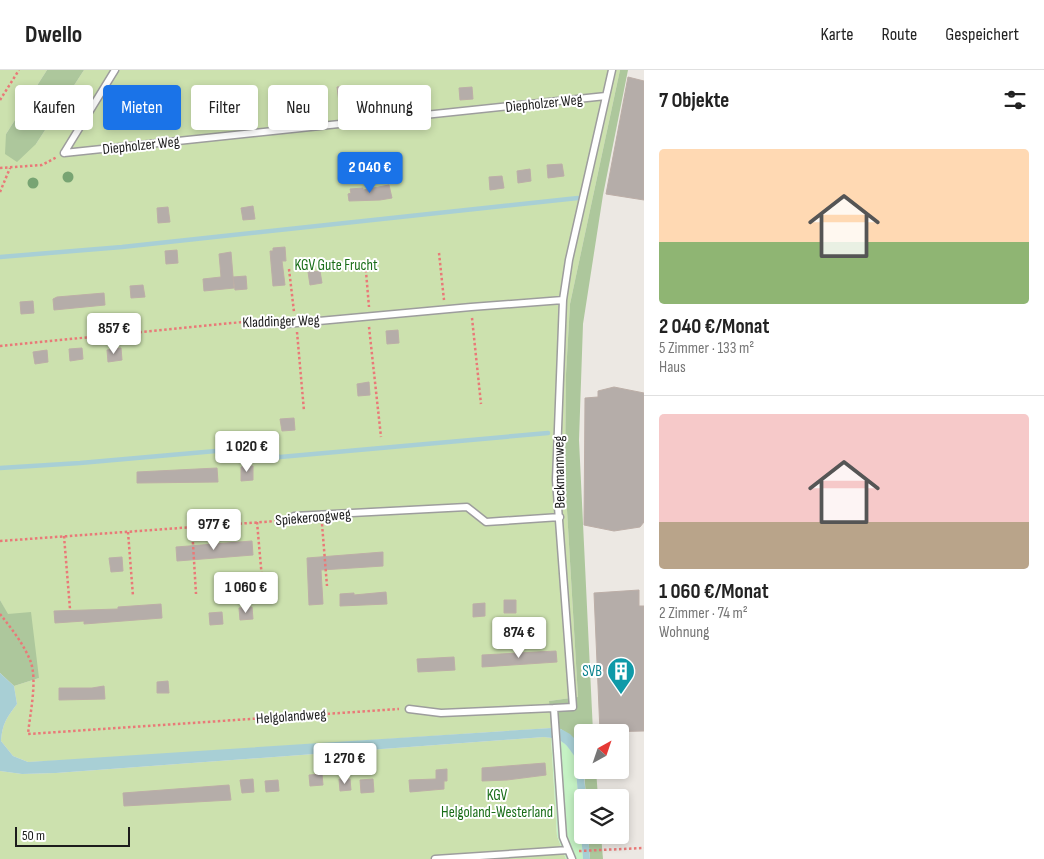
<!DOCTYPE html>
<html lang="de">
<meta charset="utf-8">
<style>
:root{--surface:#fff;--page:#f6f6f6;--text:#222;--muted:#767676;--line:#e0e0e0;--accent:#1a73e8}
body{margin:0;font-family:"Sofia Sans Condensed",sans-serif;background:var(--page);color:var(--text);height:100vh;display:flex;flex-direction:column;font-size:19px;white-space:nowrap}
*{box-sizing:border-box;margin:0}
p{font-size:16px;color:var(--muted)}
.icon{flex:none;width:28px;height:28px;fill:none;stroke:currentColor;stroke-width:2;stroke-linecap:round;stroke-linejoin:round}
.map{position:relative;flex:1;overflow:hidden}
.side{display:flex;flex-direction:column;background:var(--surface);width:400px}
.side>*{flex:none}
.banner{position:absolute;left:15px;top:15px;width:475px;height:45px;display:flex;gap:10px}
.needle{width:32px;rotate:40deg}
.fabs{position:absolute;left:574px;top:654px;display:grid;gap:10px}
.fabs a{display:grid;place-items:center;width:55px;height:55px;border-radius:5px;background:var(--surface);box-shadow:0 2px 8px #0003;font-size:25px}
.scale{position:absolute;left:15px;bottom:12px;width:115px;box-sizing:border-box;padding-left:5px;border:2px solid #1c1c1c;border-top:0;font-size:14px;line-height:18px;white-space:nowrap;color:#1c1c1c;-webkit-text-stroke:4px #fff;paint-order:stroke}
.price{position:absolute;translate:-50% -42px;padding:0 11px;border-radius:5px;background:#fff;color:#222;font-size:16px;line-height:32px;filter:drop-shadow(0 1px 2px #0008)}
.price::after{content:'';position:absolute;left:50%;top:30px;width:15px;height:11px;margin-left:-8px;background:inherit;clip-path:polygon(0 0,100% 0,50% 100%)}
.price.selected{background:var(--accent);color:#fff}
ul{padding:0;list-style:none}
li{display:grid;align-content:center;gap:10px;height:265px;padding:0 15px}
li+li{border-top:1px solid var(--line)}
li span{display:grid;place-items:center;height:155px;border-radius:5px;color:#555}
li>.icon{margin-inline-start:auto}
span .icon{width:90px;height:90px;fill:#fffc;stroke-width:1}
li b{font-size:21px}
h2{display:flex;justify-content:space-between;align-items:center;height:60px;padding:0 15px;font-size:21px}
.pill{padding:0 18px;border-radius:5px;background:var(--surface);box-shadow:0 2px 8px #0003;font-size:18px;line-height:45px}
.pill.selected{background:var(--accent);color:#fff}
header{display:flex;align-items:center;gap:30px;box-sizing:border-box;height:70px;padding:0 25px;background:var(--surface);border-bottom:1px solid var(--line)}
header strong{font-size:24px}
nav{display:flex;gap:28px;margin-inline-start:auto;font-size:18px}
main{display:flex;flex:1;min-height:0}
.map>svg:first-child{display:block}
</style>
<header>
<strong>Dwello</strong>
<nav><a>Karte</a><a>Route</a><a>Gespeichert</a></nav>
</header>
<main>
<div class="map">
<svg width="644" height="789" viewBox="0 0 644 789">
<rect width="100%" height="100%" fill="#ece8e3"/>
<!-- grass -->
<path fill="#cce1ae" d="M0,0h47l-41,64 30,10 48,-74h536l-50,234 -4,70 -1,102 13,221 -29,4 2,27 -460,31 -63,3 -15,-6 -12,-15c1,-17 6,-24 16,-37l-3,-18 25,-8 -39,-78z
M544,667l7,1 6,98 9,23h-566v-88l22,3 34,-1z"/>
<!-- forest -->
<path fill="#adc79c" d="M47,0h37l-48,74 -19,18 -12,-8 1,-20z
M620,0h8l-25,125 -20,129 -4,116 14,292h-11v23l-3,-12 -18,-14 -10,-1 -2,-27 29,-4 -13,-221 1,-102 4,-70z
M0,530l8,14 23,-2 8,66 -25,8 -14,-13z
M584,700h12l2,27h-12z
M588,765h13l2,24h-13z"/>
<!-- park -->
<path fill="#c5f2c4" d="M551,668c13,2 17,8 24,19l8,102h-17l-9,-23z"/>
<!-- water -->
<path fill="#a8cfd5" d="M0,603l14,13 3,18c-10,13 -15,20 -16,37l12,15 15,6 523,-34 10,1 9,5 9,9 3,12 4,42 -4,1v37h6l2,24h-7l-8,-102c-10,-15 -13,-18 -31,-20l-488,36 -34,1 -22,-3z"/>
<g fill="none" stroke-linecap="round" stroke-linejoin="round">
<!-- stream -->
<path stroke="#a8cfd5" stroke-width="4.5" d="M0,187l122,-10 456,-49
M0,398l80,-5 170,-15 30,9 268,-24"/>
</g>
<!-- building -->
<path fill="#b5ada9" stroke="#bcaea7" d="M628,7l16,4v119l-38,-6z
M349,16l1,15 -11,1 -2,-15z
M472,17l1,12 -13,1 -1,-12z
M562,94l2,12 -16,2 -1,-13z
M530,99l1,12 -13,2 -1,-12z
M502,106l2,12 -14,2 -1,-13z
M389,115l3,13 -12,2 -31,1 -1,-7 3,-1 -1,-4 13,-1v2z
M253,136l2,13 -12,1 -2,-12z
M168,137l2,15 -12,1 -1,-15z
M285,177l1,14h-4l3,24 -12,1 -3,-35h3v-3z
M177,180l1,13 -12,1 -1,-13z
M231,182l3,36 -30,3 -1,-12 18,-2 -2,-23z
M320,201l2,12 -12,2 -2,-13z
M246,206l1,13 -12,1 -2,-13z
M143,215l2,12 -14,1 -1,-12z
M104,223l1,12 -51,5 -1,-11 4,-2z
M33,231l1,12 -13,1 -1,-12z
M398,260l1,13 -12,1 -1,-13z
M82,278l1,11 -13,2 -1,-12z
M121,278l1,12 -14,2 -1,-12z
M47,280l1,12 -13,2 -2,-12z
M369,312l1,13 -12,1 -1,-12z
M614,317l30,6v129l-4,5 -26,4 -30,-6 1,-127 13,-1v-6z
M294,348l1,12 -13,1 -2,-12z
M253,396v14l-12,1v-14z
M217,398l1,14 -81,1v-11z
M252,471l1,14 -76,6 -1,-14z
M383,482v14l-62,4 2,34 -14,1 -2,-47z
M122,487l1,14 -12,1 -2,-14z
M639,520v16h5v125l-44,1 -6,-139z
M386,522l1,12 -47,2v-12l14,-1v2z
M504,530h12v13h-12z
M485,533v13l-12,1v-13z
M161,534l1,14 -78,6v-3l-29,2 -1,-12 64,-2v-2z
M252,537l1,12 -13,1 -1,-12z
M222,542l1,12 -13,1 -1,-12z
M556,581l1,11 -75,5v-12z
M454,587l1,13 -37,2 -1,-13z
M168,611l1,12h-12v-11z
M104,616l1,13 -46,1v-12h33z
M545,693l1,12 -39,5 -25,1v-13z
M447,699v12h-3v8l-34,3 -1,-12 27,-1v-9z
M322,704l1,11 -13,1 -1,-11z
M253,709l1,13 -12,1 -2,-13z
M339,709h11l1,11 -11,1z
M373,709l1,13 -13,1 -1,-13z
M278,710l1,11 -13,1 -1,-11z
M229,715l2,15 -107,6 -1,-13z"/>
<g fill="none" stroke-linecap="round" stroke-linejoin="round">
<!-- service casing -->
<g stroke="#9d9d9d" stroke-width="9">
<path id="service" d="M64,83l542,-57
M64,83l51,-83
M286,254l185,-17 92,-7
M294,446l173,-9 19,15 74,-5
M409,639l32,4 113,-5
M435,789l133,-9
M572,789l-9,-22 -9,-129 19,-1 -17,-227 7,-180 6,-40 43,-190"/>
</g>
<!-- path -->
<path stroke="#e97978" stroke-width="2.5" stroke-dasharray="2.5 2.5" stroke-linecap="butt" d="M0,30l19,-30
M0,98l42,-3 15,-8
M0,122l10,-24
M439,183l5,47
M365,190l4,47
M289,199l5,43
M472,248l9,86
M369,257l12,110
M297,262l7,79
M0,276l273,-27 5,2
M257,452l6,68
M322,454l5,62
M192,457l4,67
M128,462l5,64
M64,466l6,73
M0,471l277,-20 8,-2
M0,544c11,14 23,29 30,46 8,19 0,53 -2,74l371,-25
M579,781l65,-3"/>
<!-- service -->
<use href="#service" stroke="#fff" stroke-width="6"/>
</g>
<!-- trees -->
<g fill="#78a473">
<circle cx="68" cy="107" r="5.5"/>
<circle cx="33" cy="113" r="5.5"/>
</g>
<!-- icons -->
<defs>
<g id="building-pin" transform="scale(1.4375)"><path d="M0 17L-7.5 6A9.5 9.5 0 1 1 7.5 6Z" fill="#0f9aa8" stroke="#fff"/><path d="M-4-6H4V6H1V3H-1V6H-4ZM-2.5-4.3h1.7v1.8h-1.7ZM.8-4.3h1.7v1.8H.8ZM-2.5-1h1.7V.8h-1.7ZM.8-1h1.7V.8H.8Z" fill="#fff"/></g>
</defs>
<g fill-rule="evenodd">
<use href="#building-pin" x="621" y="601"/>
</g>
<g text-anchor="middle" stroke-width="4" stroke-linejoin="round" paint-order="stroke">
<!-- street labels -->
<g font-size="15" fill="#1c1c1c" stroke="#fff">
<text transform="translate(544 33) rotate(-6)" y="5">Diepholzer Weg</text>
<text transform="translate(141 75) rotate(-6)" y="5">Diepholzer Weg</text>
<text transform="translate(281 251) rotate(-2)" y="5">Kladdinger Weg</text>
<text transform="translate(559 402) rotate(-91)" y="5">Beckmannweg</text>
<text transform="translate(313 447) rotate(-5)" y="5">Spiekeroogweg</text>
<text transform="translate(291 646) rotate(-4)" y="5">Helgolandweg</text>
</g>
<!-- park labels -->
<g font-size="15" fill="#196d18" stroke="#fff">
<text x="336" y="200">KGV Gute Frucht</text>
<text x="497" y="730">KGV<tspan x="497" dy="17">Helgoland-Westerland</tspan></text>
</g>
<!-- culture labels -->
<g font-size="15" fill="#0d838f" stroke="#fff" text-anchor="end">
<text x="602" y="606">SVB</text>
</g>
</g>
</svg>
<div class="fabs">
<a><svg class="needle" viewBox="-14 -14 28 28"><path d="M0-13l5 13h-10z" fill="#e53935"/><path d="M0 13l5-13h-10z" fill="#767676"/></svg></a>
<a><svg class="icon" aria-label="layers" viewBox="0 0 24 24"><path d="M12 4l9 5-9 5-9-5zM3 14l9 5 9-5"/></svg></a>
</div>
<div class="scale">50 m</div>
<b class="price selected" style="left:370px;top:124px">2 040 €</b>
<b class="price" style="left:114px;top:285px">857 €</b>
<b class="price" style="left:247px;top:403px">1 020 €</b>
<b class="price" style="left:214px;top:481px">977 €</b>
<b class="price" style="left:246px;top:544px">1 060 €</b>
<b class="price" style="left:519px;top:589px">874 €</b>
<b class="price" style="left:345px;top:715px">1 270 €</b>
<div class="banner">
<a class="pill">Kaufen</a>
<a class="pill selected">Mieten</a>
<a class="pill">Filter</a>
<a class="pill">Neu</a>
<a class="pill">Wohnung</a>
</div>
</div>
<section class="side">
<h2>7 Objekte<svg class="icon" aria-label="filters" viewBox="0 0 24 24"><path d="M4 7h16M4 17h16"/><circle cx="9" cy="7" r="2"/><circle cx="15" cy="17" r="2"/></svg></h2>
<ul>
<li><span style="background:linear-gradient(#ffd9b3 60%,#8fb573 0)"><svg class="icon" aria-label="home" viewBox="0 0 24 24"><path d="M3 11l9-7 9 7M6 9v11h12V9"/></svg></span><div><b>2 040 €/Monat</b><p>5 Zimmer · 133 m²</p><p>Haus</p></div></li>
<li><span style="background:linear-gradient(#f6c9c9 70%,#b9a48a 0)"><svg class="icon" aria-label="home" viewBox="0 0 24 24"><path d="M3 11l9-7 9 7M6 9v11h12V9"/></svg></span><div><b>1 060 €/Monat</b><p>2 Zimmer · 74 m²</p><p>Wohnung</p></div></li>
</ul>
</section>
</main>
